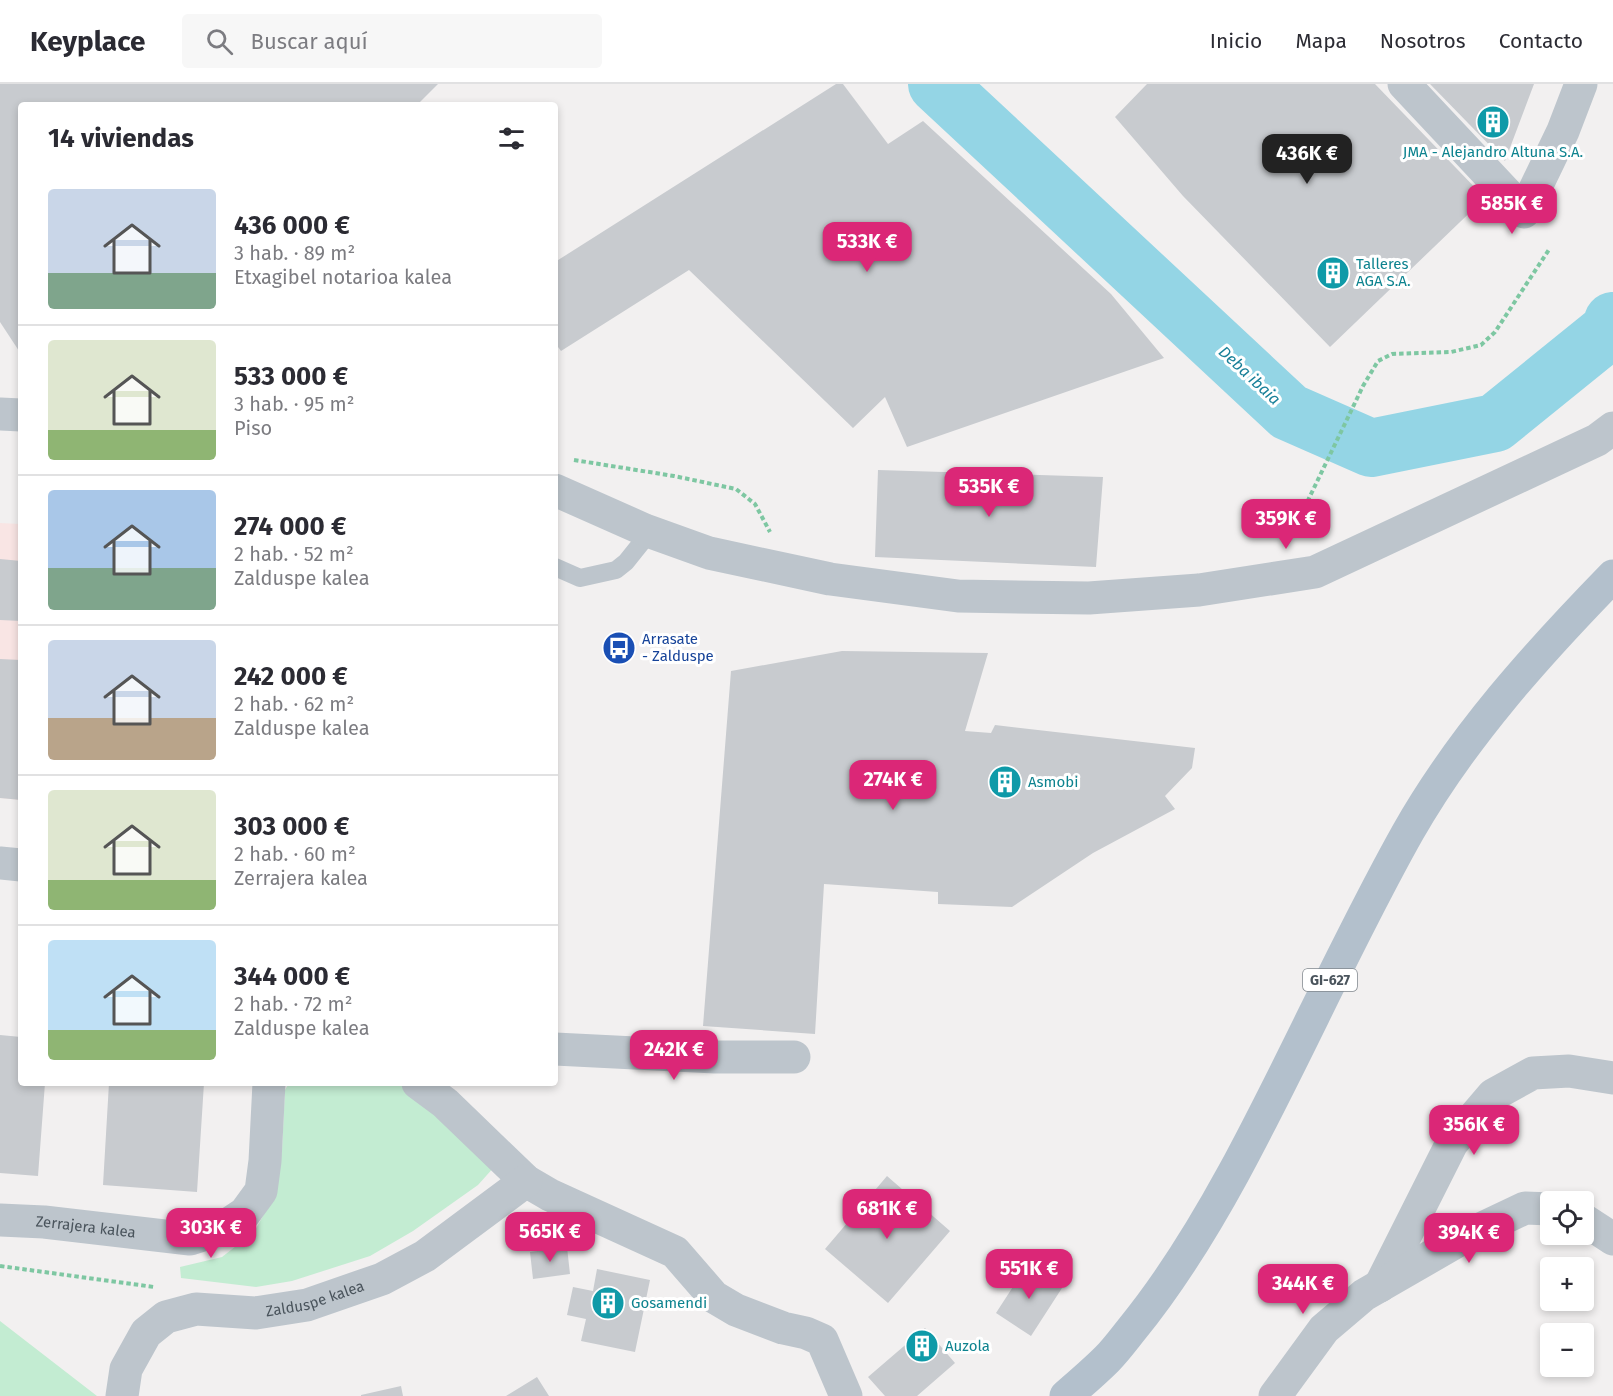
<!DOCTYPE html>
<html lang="es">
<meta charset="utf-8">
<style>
:root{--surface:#fff;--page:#f7f7f7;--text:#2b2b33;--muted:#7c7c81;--line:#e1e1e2;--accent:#db2777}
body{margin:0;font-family:"Fira Sans",sans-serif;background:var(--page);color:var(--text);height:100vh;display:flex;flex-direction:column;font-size:22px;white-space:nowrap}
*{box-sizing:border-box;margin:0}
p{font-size:20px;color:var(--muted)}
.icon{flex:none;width:33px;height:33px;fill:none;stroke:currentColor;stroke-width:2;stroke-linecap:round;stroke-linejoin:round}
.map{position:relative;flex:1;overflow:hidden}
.sheet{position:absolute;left:18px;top:18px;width:540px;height:984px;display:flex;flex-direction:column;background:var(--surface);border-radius:6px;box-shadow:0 3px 9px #0003}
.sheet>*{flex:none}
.buttons{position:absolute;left:1540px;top:1107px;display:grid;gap:12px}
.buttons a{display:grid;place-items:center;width:54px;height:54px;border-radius:6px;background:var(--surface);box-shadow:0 3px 9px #0003;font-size:30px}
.price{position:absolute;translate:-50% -51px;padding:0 14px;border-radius:12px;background:var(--accent);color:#fff;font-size:20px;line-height:39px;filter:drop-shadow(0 2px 3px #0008)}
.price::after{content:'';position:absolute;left:50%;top:36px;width:18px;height:14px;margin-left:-9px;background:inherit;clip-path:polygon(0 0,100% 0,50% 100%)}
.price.selected{background:#222;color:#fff}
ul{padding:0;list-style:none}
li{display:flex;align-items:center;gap:18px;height:150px;padding:0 30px}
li+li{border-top:2px solid var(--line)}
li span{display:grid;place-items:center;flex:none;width:168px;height:120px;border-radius:6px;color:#555}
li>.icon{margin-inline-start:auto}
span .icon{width:72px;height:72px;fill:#fffc;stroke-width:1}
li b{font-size:26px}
h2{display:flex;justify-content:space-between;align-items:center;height:72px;padding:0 30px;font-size:26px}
header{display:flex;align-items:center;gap:36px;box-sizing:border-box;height:84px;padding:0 30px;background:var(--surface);border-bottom:2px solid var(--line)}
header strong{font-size:28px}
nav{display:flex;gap:33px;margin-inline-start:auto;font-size:21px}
.search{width:420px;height:54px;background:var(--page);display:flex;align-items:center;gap:15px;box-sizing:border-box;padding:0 21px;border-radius:6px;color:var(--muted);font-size:22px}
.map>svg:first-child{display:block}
</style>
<header>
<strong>Keyplace</strong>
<div class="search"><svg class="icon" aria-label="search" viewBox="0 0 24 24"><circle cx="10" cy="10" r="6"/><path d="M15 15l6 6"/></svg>Buscar aquí</div>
<nav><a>Inicio</a><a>Mapa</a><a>Nosotros</a><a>Contacto</a></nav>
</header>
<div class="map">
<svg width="1613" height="1312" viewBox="0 0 1613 1312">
<rect width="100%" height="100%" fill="#f2f0f0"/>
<!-- medical -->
<path fill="#f9e5e4" d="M0,439l21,1v276l-21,-2z"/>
<!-- green -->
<path fill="#c3ecd2" d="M289,999h114l92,83 -17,19 -65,46 -43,25 -78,25 -36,6 -75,-9 -1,-11 42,-10 32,-25 19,-34 9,-48 3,-60z
M0,1237l97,75h-97z"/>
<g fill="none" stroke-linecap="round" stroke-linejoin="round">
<!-- river -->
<path stroke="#94d5e5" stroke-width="58" d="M937,0l352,328 82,36 124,-25 115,-93 3,-9"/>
</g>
<!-- building -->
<path fill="#c8cbcf" d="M0,0h438l-21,21h-396v249l-21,-32z
M836,0h7l45,60 35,-23 188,173 53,64 -257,89 -22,-50 -32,31 -164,-158 -128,81 -6,-8v-81z
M1147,0h228l110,114 -155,149 -147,-151 -68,-79z
M1430,0h104l-29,77z
M878,386l225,7 -7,90 -221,-10z
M0,475l21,2v60l-21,-1z
M842,567l146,2 -23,78 26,2 4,-8 200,23 -3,20 -27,28 10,13 -82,44 -81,54 -74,-3v-12l-114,-8 -9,150 -112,-8 28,-355z
M0,575l21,1v140l-21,-2z
M0,951l21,2v46h24l-7,93 -38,-3z
M109,999h95l-7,109 -94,-7z
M887,1092l63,55 -62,72 -63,-54z
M567,1163l3,27 -37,5 -3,-27z
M1027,1181l35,23 -31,48 -35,-23z
M597,1185l53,11 -15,72 -54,-11 5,-22 -19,-4 6,-28 20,4z
M925,1244l30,35 -38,33h-32l-17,-19z
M537,1293l12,19h-43z
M401,1302l2,10h-42v-1z"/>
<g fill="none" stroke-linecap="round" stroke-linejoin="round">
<!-- path -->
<path stroke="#7ec7a2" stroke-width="4" stroke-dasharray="4.5 3" stroke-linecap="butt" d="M574,376l100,16 62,13 19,15 15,28
M1288,458l75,-156 15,-25 14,-7 59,-2 30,-7 14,-13 55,-84
M0,1182l154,21"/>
<!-- lane -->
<path stroke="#bdc5cc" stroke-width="18" d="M555,483l25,11 36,-8 10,-8 24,-30"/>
<!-- street -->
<g stroke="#bdc5cc" stroke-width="33">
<path d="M1404,0l120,128 39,-81 18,-47"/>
<path d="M0,330l21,1"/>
<path d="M555,406l90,40 64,23 121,26 128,17 131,2 110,-8 116,-18 282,-132 16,-12"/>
<path d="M0,779l21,2"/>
<path d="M555,965l160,8h79"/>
<path d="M418,999l27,20 81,78 24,14 125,57 39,45 22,13 47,18 23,5 16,7 24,56"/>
<path id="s1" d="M0,1136l44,2 146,17 31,-10 24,-16 16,-22 4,-30 4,-78"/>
<path d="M1584,1136l29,19"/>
<path d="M1380,1202l72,-143 41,-48 40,-22 36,-2 44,7"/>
<path id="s2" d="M122,1312l4,-27 20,-36 20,-16 30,-8 60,4 51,-8 75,-26 43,-23 101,-75"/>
<path d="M1275,1312l49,-67 40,-34 104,-60 57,-27 26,1"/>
</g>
<!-- primary -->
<path stroke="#b3c0cc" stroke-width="33" d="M1066,1312c14,-12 28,-24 41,-37 9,-9 17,-20 25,-30 40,-49 71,-100 101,-155 61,-112 112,-230 175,-342 54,-95 129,-178 205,-256"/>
</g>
<!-- icons -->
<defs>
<g id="building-disc" transform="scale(1.725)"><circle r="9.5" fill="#0f9aa8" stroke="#fff"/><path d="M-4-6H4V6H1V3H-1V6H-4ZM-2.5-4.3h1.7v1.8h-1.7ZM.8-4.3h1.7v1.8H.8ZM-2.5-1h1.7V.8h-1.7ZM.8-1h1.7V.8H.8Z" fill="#fff"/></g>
<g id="bus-disc" transform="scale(1.725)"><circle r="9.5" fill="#1a4fb4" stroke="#fff"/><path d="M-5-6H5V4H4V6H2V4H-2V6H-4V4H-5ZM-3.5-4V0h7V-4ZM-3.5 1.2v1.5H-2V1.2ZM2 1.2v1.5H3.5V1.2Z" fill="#fff"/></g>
</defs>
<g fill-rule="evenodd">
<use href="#building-disc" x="1493" y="38"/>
<use href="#building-disc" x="1333" y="189"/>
<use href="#bus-disc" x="619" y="564"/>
<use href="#building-disc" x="1005" y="698"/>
<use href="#building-disc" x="608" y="1219"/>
<use href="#building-disc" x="922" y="1262"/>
</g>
<g text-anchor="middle" stroke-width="6" stroke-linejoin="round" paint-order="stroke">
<!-- shield labels -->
<rect fill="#fff" stroke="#80878d" stroke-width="1.5" x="1303" y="885" width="54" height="22" rx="4.5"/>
<g font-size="14" font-weight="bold" fill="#4a545c">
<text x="1330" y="901">GI-627</text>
</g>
<!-- culture labels -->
<g font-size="15" fill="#0d838f" stroke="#fff" text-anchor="start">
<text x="1493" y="73" text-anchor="middle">JMA - Alejandro Altuna S.A.</text>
<text x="1356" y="185">Talleres<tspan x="1356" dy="17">AGA S.A.</tspan></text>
<text x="1028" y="703">Asmobi</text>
<text x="631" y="1224">Gosamendi</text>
<text x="945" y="1267">Auzola</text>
</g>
<!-- transit labels -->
<g font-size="15" fill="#164399" stroke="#fff" text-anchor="start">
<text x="642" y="560">Arrasate<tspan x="642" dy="17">- Zalduspe</tspan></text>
</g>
<!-- street labels -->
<g font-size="15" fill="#4a545c" stroke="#fff">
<text dy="5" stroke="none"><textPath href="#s1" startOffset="86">Zerrajera kalea</textPath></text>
<text dy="5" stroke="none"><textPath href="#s2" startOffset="246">Zalduspe kalea</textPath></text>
</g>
<!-- water labels -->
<g font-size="16" font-style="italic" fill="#198099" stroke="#fff">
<text transform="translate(1250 291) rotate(43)" y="6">Deba ibaia</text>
</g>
</g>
</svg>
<div class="buttons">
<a><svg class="icon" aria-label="locate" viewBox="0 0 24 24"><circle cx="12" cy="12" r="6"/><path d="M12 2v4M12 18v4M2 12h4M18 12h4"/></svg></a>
<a>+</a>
<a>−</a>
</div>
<b class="price selected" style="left:1307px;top:101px">436K €</b>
<b class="price" style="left:1512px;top:151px">585K €</b>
<b class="price" style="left:867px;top:189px">533K €</b>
<b class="price" style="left:989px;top:434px">535K €</b>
<b class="price" style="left:1286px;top:466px">359K €</b>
<b class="price" style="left:893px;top:727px">274K €</b>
<b class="price" style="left:674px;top:997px">242K €</b>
<b class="price" style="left:1474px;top:1072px">356K €</b>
<b class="price" style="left:887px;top:1156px">681K €</b>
<b class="price" style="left:211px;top:1175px">303K €</b>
<b class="price" style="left:550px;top:1179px">565K €</b>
<b class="price" style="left:1469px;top:1180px">394K €</b>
<b class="price" style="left:1029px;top:1216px">551K €</b>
<b class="price" style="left:1303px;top:1231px">344K €</b>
<section class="sheet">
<h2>14 viviendas<svg class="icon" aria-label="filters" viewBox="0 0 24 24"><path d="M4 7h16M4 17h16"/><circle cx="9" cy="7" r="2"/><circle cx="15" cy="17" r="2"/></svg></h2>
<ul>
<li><span style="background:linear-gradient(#c9d6e8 70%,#7fa58c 0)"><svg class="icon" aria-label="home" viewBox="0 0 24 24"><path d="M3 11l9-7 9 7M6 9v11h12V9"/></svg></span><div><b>436 000 €</b><p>3 hab. · 89 m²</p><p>Etxagibel notarioa kalea</p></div></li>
<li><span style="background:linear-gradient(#dfe7d0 75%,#8fb573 0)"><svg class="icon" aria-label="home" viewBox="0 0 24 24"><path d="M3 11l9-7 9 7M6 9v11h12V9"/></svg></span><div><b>533 000 €</b><p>3 hab. · 95 m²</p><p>Piso</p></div></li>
<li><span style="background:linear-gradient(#a9c7e8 65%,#7fa58c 0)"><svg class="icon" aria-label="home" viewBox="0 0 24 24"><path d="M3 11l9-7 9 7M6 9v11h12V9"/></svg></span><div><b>274 000 €</b><p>2 hab. · 52 m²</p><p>Zalduspe kalea</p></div></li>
<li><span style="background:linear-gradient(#c9d6e8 65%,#b9a48a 0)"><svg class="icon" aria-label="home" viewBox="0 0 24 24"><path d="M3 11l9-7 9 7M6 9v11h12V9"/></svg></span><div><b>242 000 €</b><p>2 hab. · 62 m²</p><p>Zalduspe kalea</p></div></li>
<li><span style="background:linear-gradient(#dfe7d0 75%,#8fb573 0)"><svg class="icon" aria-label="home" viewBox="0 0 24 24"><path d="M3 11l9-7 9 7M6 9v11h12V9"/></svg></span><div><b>303 000 €</b><p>2 hab. · 60 m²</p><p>Zerrajera kalea</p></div></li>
<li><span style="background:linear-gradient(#bfe0f5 75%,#8fb573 0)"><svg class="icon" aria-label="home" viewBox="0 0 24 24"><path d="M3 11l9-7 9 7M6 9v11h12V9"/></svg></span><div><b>344 000 €</b><p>2 hab. · 72 m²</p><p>Zalduspe kalea</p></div></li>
</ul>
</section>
</div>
